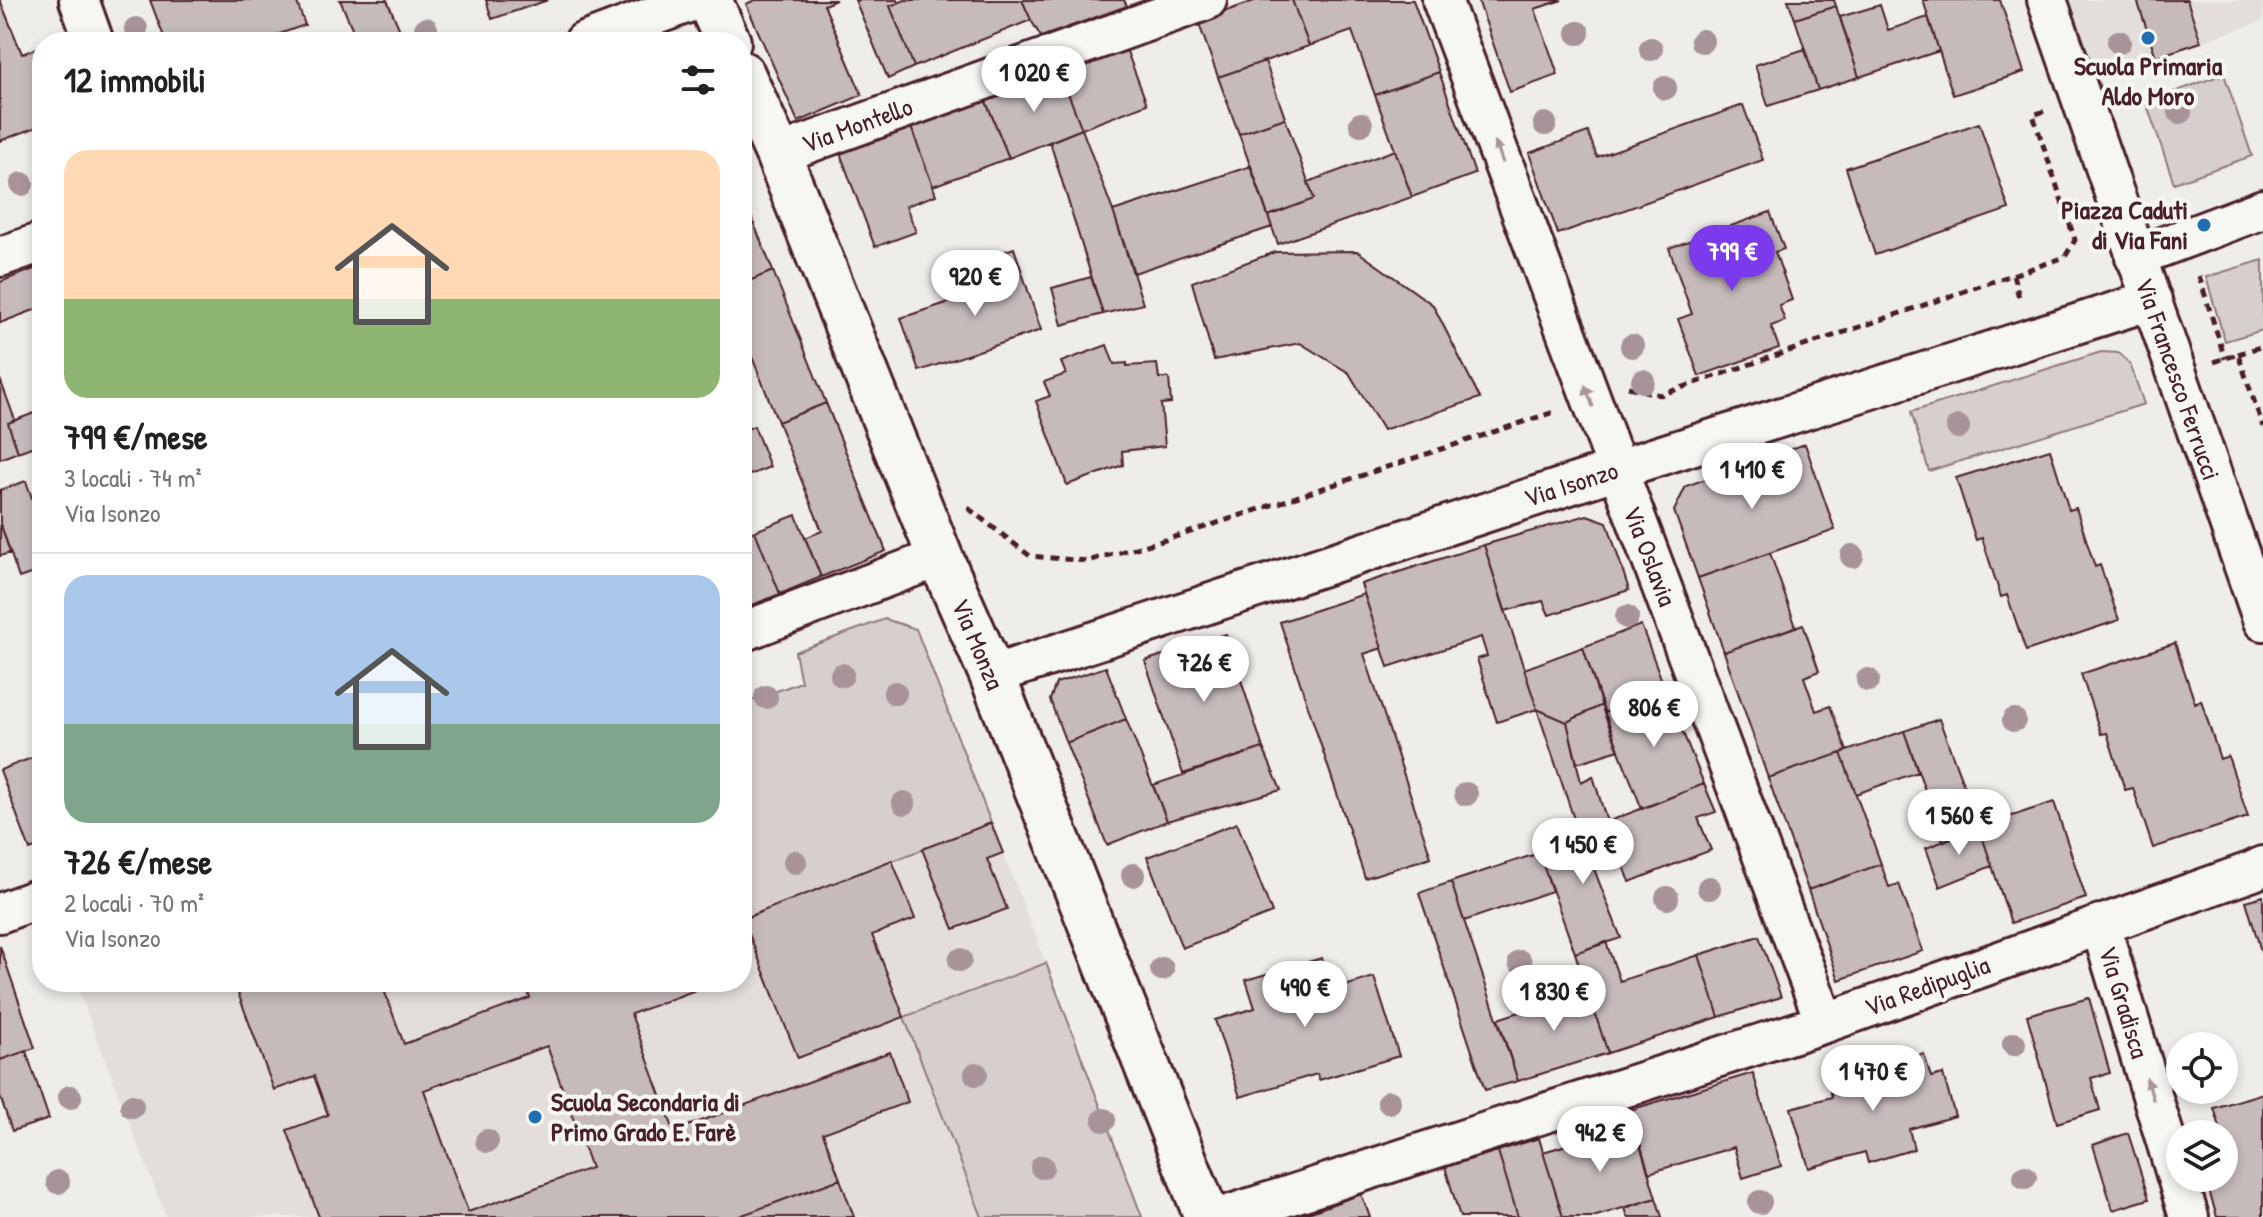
<!DOCTYPE html>
<html lang="it">
<meta charset="utf-8">
<style>
:root{--surface:#fff;--page:#f2f2f2;--text:#202124;--muted:#757577;--line:#e0e0e0;--accent:#7c3aed}
body{margin:0;font-family:"Patrick Hand",sans-serif;background:var(--page);color:var(--text);height:100vh;display:flex;flex-direction:column;font-size:30px;white-space:nowrap}
*{box-sizing:border-box;margin:0}
p{font-size:26px;color:var(--muted)}
.icon{flex:none;width:44px;height:44px;fill:none;stroke:currentColor;stroke-width:2;stroke-linecap:round;stroke-linejoin:round}
.map{position:relative;flex:1;overflow:hidden}
.panel{position:absolute;left:32px;top:32px;width:720px;height:960px;display:flex;flex-direction:column;background:var(--surface);border-radius:32px;box-shadow:0 4px 12px #0003}
.panel>*{flex:none}
.fabs{position:absolute;left:2166px;top:1032px;display:grid;gap:16px}
.fabs a{display:grid;place-items:center;width:72px;height:72px;border-radius:50%;background:var(--surface);box-shadow:0 4px 12px #0003;font-size:40px}
.price{position:absolute;translate:-50% -68px;padding:0 18px;border-radius:28px;background:#fff;color:#222;font-size:26px;line-height:52px;filter:drop-shadow(0 2px 4px #0008)}
.price::after{content:'';position:absolute;left:50%;top:48px;width:24px;height:18px;margin-left:-12px;background:inherit;clip-path:polygon(0 0,100% 0,50% 100%)}
.price.current{background:var(--accent);color:#fff}
ul{padding:0;list-style:none}
li{display:grid;align-content:center;gap:16px;height:424px;padding:0 32px}
li+li{border-top:2px solid var(--line)}
li span{display:grid;place-items:center;height:248px;border-radius:24px;color:#555}
li>.icon{margin-inline-start:auto}
span .icon{width:144px;height:144px;fill:#fffc;stroke-width:1}
li b{font-size:34px}
h2{display:flex;justify-content:space-between;align-items:center;height:96px;padding:0 32px;font-size:34px}
.map>svg:first-child{display:block}
</style>
<div class="map">
<svg width="2263" height="1217" viewBox="0 0 2263 1217">
<rect width="100%" height="100%" fill="#efedea"/>
<filter id="ink" filterUnits="userSpaceOnUse"><feTurbulence type="fractalNoise" baseFrequency=".0125" numOctaves="2"/><feDisplacementMap in="SourceGraphic" scale="16" xChannelSelector="R" yChannelSelector="G"/><feConvolveMatrix kernelMatrix="1 2 1 2 8 2 1 2 1" color-interpolation-filters="sRGB"/></filter>
<g filter="url(#ink)">
<!-- built -->
<path fill="#e3dedc" d="M2070,0h193v21l-167,56z
M991,823l55,140 -142,55 78,199h-816l-91,-235h667v-63z"/>
<!-- green -->
<path fill="#d7cfce" stroke="#90777c" stroke-width="2" d="M2224,74l28,82 -78,27 -28,-81z
M2263,260v70l-38,11 -19,-64z
M2101,352l18,1 11,11 14,40 -215,67 -18,-59z
M885,619l31,10 75,194 -249,96v-215l59,-22 -6,-30z
M1046,963l96,254h-160l-78,-200z"/>
<!-- building -->
<path fill="#c6babb" stroke="#4a1f2b" stroke-width="2" fill-rule="evenodd" d="M0,0l22,54 20,-8v79l-42,16z
M150,0h146l9,25 -48,17h-91z
M340,0h47l18,42h-47z
M486,0h62l-56,19z
M755,0h81l-12,5 38,90 -64,27 -52,-118z
M855,0h42l1,3 -8,3 24,61 -26,12z
M905,0h117l9,20 -117,47 -24,-61z
M1022,0h102l3,6 -86,31 -10,-17z
M1257,0h35l17,46 -91,31 -20,-56z
M1292,0h121l26,72 -64,23 -23,-64 -43,15z
M1478,0h84l-27,9 23,66 -48,17z
M1788,0h46l2,6 -41,13z
M1923,0h77l24,72 -71,23z
M2137,0h50l14,42 -45,15z
M1880,5l8,25 40,-13 11,34 -80,26 -19,-60z
M1836,6l23,71 -41,13 -23,-71z
M1126,49l21,55 -65,25 -23,-59z
M1805,49l13,41 -50,16 -13,-41z
M1265,61l20,57 -46,16 -21,-57z
M1059,70l23,59 -73,29 -24,-59z
M1439,72l36,102 -63,23 -37,-102z
M985,99l24,59 -76,28 -22,-59z
M1743,105l20,55 -205,74 -29,-81 59,-21 9,25z
M1285,118l29,81 -46,17 -29,-82z
M1979,123l30,86 -134,46 -29,-87z
M911,127l25,68 -30,11 10,26 -41,15 -35,-94z
M1082,129l31,82 30,93 -40,10 -53,-172z
M1395,150l17,47 -134,47 -10,-28 46,-17 -6,-17z
M1251,166l21,61 -138,46 -21,-62z
M742,194l31,77 -31,13z
M1770,212l14,37 -9,3 17,48 -13,5 6,16 -14,5 8,22 -80,28 -21,-57 14,-5 -23,-66z
M1014,248l27,82 -122,41 -18,-53 97,-32 -10,-29z
M1357,251l76,54 47,93 -97,32 -34,-57 -49,-30 -86,17 -22,-78 83,-30z
M42,266v41l-42,16v-41z
M773,271l53,132 -48,19 -36,-90v-4l7,-3 -7,-17v-24z
M1091,277l12,37 -41,11 -10,-37z
M1107,345l7,19 13,-1v3l30,-2 2,14h10l2,25 -10,1 4,42 -43,5 1,14 -56,20 -31,-84 14,-5 -6,-14 22,-8 -5,-12z
M0,379l15,41 -7,3 10,29 -18,7z
M826,403l60,148 -65,26 -16,-39 17,-7 -44,-109z
M42,410v33l-24,9 -10,-29z
M754,426l16,41 -28,11v-47z
M1805,444l30,86 -137,48 -24,-67 12,-25z
M2050,449l19,61 7,-2 19,59 5,-2 19,55 -93,31 -19,-56 -6,2 -19,-59 -6,2 -20,-62z
M26,481l16,46v43l-23,8 -19,-56v-32z
M796,515l25,62 -41,17 -25,-63z
M1587,515l20,7 22,68 -80,25 -6,-14 -38,10 -21,-66z
M0,522l10,31 -10,3z
M755,531l25,63 -38,15v-73z
M1484,545l53,164 -40,13 -20,-63 10,-3 -6,-19 -93,30 -27,-83z
M1770,553l26,74 -72,25 -26,-74z
M1364,594l18,54 -18,6 67,203 -66,21 -85,-256z
M1803,624l16,47 -15,6 12,34 14,-5 17,45 -79,27 -44,-126z
M1641,625l24,64 -61,24 -21,-66z
M1226,634l37,114 -80,26 -38,-113z
M2175,643l20,60 6,-3 19,59 8,-3 20,61 -95,31 -20,-60 -8,2 -18,-57 -6,1 -20,-60z
M1583,647l19,58 -35,17 -30,-13 -13,-40z
M1106,667l20,52 -60,24 -16,-43 6,-17z
M1665,689l39,95 -62,25 -38,-96z
M1602,705l17,45 -42,13 -10,-41z
M1537,709l30,13 14,60 12,-6 14,46 -28,12z
M1126,719l41,102 -60,24 -41,-102z
M1939,719l40,108 -36,14 -39,-110z
M1904,731l14,41 -62,22 -15,-41z
M1263,748l18,42 -114,31 -14,-36z
M1841,753l40,111 -73,26 -40,-112z
M42,754v91l-12,5 -30,-80z
M1704,784l12,28 -18,6 13,32 -81,32 -23,-60z
M2054,802l32,96 -75,25 -32,-96z
M1607,822l15,37 -28,10 27,69 -46,15 -36,-100z
M991,823l12,30 -16,6 20,50 -53,20 -32,-80z
M1237,823l35,90 -90,35 -35,-91z
M1979,827l13,39 -52,21 -14,-39z
M1539,853l13,38 -88,30 -13,-39z
M892,860l23,59 -43,16 32,82 -106,41 -55,-139z
M1881,864l8,23 10,-3 24,67 -84,29 -31,-90z
M1451,882l67,199 -33,9 -66,-197z
M2263,896v62l-17,-57z
M1759,936l22,61 -62,20 -20,-62z
M1606,942l14,39 79,-26 20,62 -111,36 -33,-100z
M0,946l35,102 -35,12z
M1322,958l10,32 42,-13 25,79 -80,24 -2,-6 -77,23 -25,-77 40,-12 -9,-28z
M1583,977l25,76 -90,28 -20,-62 62,-20 -4,-14z
M234,982h147l23,62 126,-46 -6,-16h193l-86,32 43,117 216,-79 18,50 -85,31 17,46 -103,38h-418l-32,-87 41,-15 -14,-39 -40,14zM547,1046l44,122 -123,44 -44,-122z
M2089,998l21,75 -19,5 9,32 -43,13 -30,-108z
M26,1051l23,68 -37,12 -12,-35v-36z
M1924,1054l7,23 12,-3 12,42 -46,13 5,20 -46,14 -3,-11 -56,16 -18,-60 41,-11 -4,-15z
M1753,1073l28,93 -38,12 -9,-31 -85,26 -19,-63z
M2263,1093v124h-46l-12,-39h19v-44h-2l-8,-26z
M1634,1125l22,73 -63,19h-30l-20,-65z
M2128,1133l21,66 -36,11 -20,-65z
M1539,1138l4,14 20,65h-45l-20,-66z
M1498,1151l20,66h-58l-15,-50z
M840,1179l14,38h-117z
M1361,1194l9,23h-73z
M1656,1198l6,19h-34l-3,-9z"/>
<g fill="none" stroke-linecap="round" stroke-linejoin="round">
<!-- minor casing -->
<g stroke="#4a1f2b" stroke-width="44">
<path id="minor" d="M79,0l15,42
M1442,0l383,1023
M2047,0l216,621
M584,42l112,-42
M778,154l429,-154
M0,257l42,-15
M2135,257l128,-48
M742,632l198,-75
M992,675l626,-206 534,-169
M0,913l42,-16
M2100,924l89,293
M1222,1217l603,-194 428,-152 10,-5"/>
</g>
<!-- tertiary casing -->
<g stroke="#4a1f2b" stroke-width="50">
<path id="tertiary" d="M709,0l19,42
M742,74l36,80 162,403 52,118 215,542"/>
</g>
<!-- path -->
<path stroke="#4a1f2b" stroke-width="5" stroke-dasharray="8 6" stroke-linecap="butt" d="M2013,275l7,26
M2199,276l26,83
M2238,354l25,-8
M2214,362l24,-8 25,73
M1628,387l32,8 405,-138 10,-17 -42,-125 12,-4
M968,508l62,48 57,5 82,-22 385,-127"/>
<!-- minor -->
<use href="#minor" stroke="#f6f6f2" stroke-width="38"/>
<!-- tertiary -->
<use href="#tertiary" stroke="#f6f6f2" stroke-width="44"/>
</g>
<!-- trees -->
<g fill="#a89498">
<circle cx="136" cy="29" r="12"/>
<circle cx="426" cy="29" r="12"/>
<circle cx="1578" cy="33" r="12"/>
<circle cx="1702" cy="41" r="12"/>
<circle cx="2119" cy="42" r="12"/>
<circle cx="1651" cy="49" r="12"/>
<circle cx="1665" cy="88" r="12"/>
<circle cx="2180" cy="112" r="12"/>
<circle cx="1361" cy="124" r="12"/>
<circle cx="1545" cy="124" r="12"/>
<circle cx="22" cy="184" r="12"/>
<circle cx="1632" cy="346" r="12"/>
<circle cx="1643" cy="381" r="12"/>
<circle cx="1958" cy="427" r="12"/>
<circle cx="1852" cy="556" r="12"/>
<circle cx="1627" cy="617" r="12"/>
<circle cx="842" cy="675" r="12"/>
<circle cx="1868" cy="680" r="12"/>
<circle cx="895" cy="693" r="12"/>
<circle cx="766" cy="697" r="12"/>
<circle cx="2014" cy="720" r="12"/>
<circle cx="1466" cy="794" r="12"/>
<circle cx="904" cy="803" r="12"/>
<circle cx="795" cy="862" r="12"/>
<circle cx="1133" cy="875" r="12"/>
<circle cx="1709" cy="888" r="12"/>
<circle cx="1667" cy="898" r="12"/>
<circle cx="960" cy="960" r="12"/>
<circle cx="1520" cy="962" r="12"/>
<circle cx="1162" cy="969" r="12"/>
<circle cx="2014" cy="1044" r="12"/>
<circle cx="976" cy="1074" r="12"/>
<circle cx="70" cy="1097" r="12"/>
<circle cx="1389" cy="1102" r="12"/>
<circle cx="132" cy="1106" r="12"/>
<circle cx="1104" cy="1120" r="12"/>
<circle cx="487" cy="1141" r="12"/>
<circle cx="1042" cy="1167" r="12"/>
<circle cx="2025" cy="1177" r="12"/>
<circle cx="58" cy="1182" r="12"/>
<circle cx="1760" cy="1202" r="12"/>
</g>
<!-- one-way arrows -->
<defs><path id="oneway-solid" d="M-6-.8H1V-3.2L6.5 0L1 3.2V.8H-6Z" transform="scale(2)"/></defs>
<g fill="#a99598">
<use href="#oneway-solid" transform="translate(1499 152) rotate(-110)"/>
<use href="#oneway-solid" transform="translate(1589 396) rotate(-110)"/>
<use href="#oneway-solid" transform="translate(2150 1089) rotate(-107)"/>
</g>
</g>
<!-- markers -->
<g fill="#1f6fb2" stroke="#f6f6f2" stroke-width="3">
<circle cx="2148" cy="38" r="8"/>
<circle cx="2204" cy="225" r="8"/>
<circle cx="535" cy="1117" r="8"/>
</g>
<g text-anchor="middle" stroke-width="8" stroke-linejoin="round" paint-order="stroke">
<!-- poi labels -->
<g font-size="26" font-weight="bold" fill="#4a1f2b" stroke="#f6f6f2">
<text x="2148" y="75">Scuola Primaria<tspan x="2148" dy="30">Aldo Moro</tspan></text>
<text x="2188" y="219" text-anchor="end">Piazza Caduti<tspan x="2188" dy="30">di Via Fani</tspan></text>
<text x="551" y="1111" text-anchor="start">Scuola Secondaria di<tspan x="551" dy="30">Primo Grado E. Farè</tspan></text>
</g>
<!-- street labels -->
<g font-size="26" fill="#4a1f2b" stroke="#f6f6f2">
<text transform="translate(857 125) rotate(-20)" y="9">Via Montello</text>
<text transform="translate(2178 379) rotate(71)" y="9">Via Francesco Ferrucci</text>
<text transform="translate(1571 484) rotate(-18)" y="9">Via Isonzo</text>
<text transform="translate(1650 556) rotate(69)" y="9">Via Oslavia</text>
<text transform="translate(978 644) rotate(67)" y="9">Via Monza</text>
<text transform="translate(1927 986) rotate(-20)" y="9">Via Redipuglia</text>
<text transform="translate(2124 1002) rotate(73)" y="9">Via Gradisca</text>
</g>
</g>
</svg>
<div class="fabs">
<a><svg class="icon" aria-label="locate" viewBox="0 0 24 24"><circle cx="12" cy="12" r="6"/><path d="M12 2v4M12 18v4M2 12h4M18 12h4"/></svg></a>
<a><svg class="icon" aria-label="layers" viewBox="0 0 24 24"><path d="M12 4l9 5-9 5-9-5zM3 14l9 5 9-5"/></svg></a>
</div>
<b class="price" style="left:1034px;top:114px">1 020 €</b>
<b class="price current" style="left:1732px;top:293px">799 €</b>
<b class="price" style="left:975px;top:318px">920 €</b>
<b class="price" style="left:1752px;top:511px">1 410 €</b>
<b class="price" style="left:1204px;top:704px">726 €</b>
<b class="price" style="left:1654px;top:749px">806 €</b>
<b class="price" style="left:1959px;top:857px">1 560 €</b>
<b class="price" style="left:1583px;top:886px">1 450 €</b>
<b class="price" style="left:1305px;top:1029px">490 €</b>
<b class="price" style="left:1554px;top:1033px">1 830 €</b>
<b class="price" style="left:1873px;top:1113px">1 470 €</b>
<b class="price" style="left:1600px;top:1174px">942 €</b>
<section class="panel">
<h2>12 immobili<svg class="icon" aria-label="filters" viewBox="0 0 24 24"><path d="M4 7h16M4 17h16"/><circle cx="9" cy="7" r="2"/><circle cx="15" cy="17" r="2"/></svg></h2>
<ul>
<li><span style="background:linear-gradient(#ffd9b3 60%,#8fb573 0)"><svg class="icon" aria-label="home" viewBox="0 0 24 24"><path d="M3 11l9-7 9 7M6 9v11h12V9"/></svg></span><div><b>799 €/mese</b><p>3 locali · 74 m²</p><p>Via Isonzo</p></div></li>
<li><span style="background:linear-gradient(#a9c7e8 60%,#7fa58c 0)"><svg class="icon" aria-label="home" viewBox="0 0 24 24"><path d="M3 11l9-7 9 7M6 9v11h12V9"/></svg></span><div><b>726 €/mese</b><p>2 locali · 70 m²</p><p>Via Isonzo</p></div></li>
</ul>
</section>
</div>
